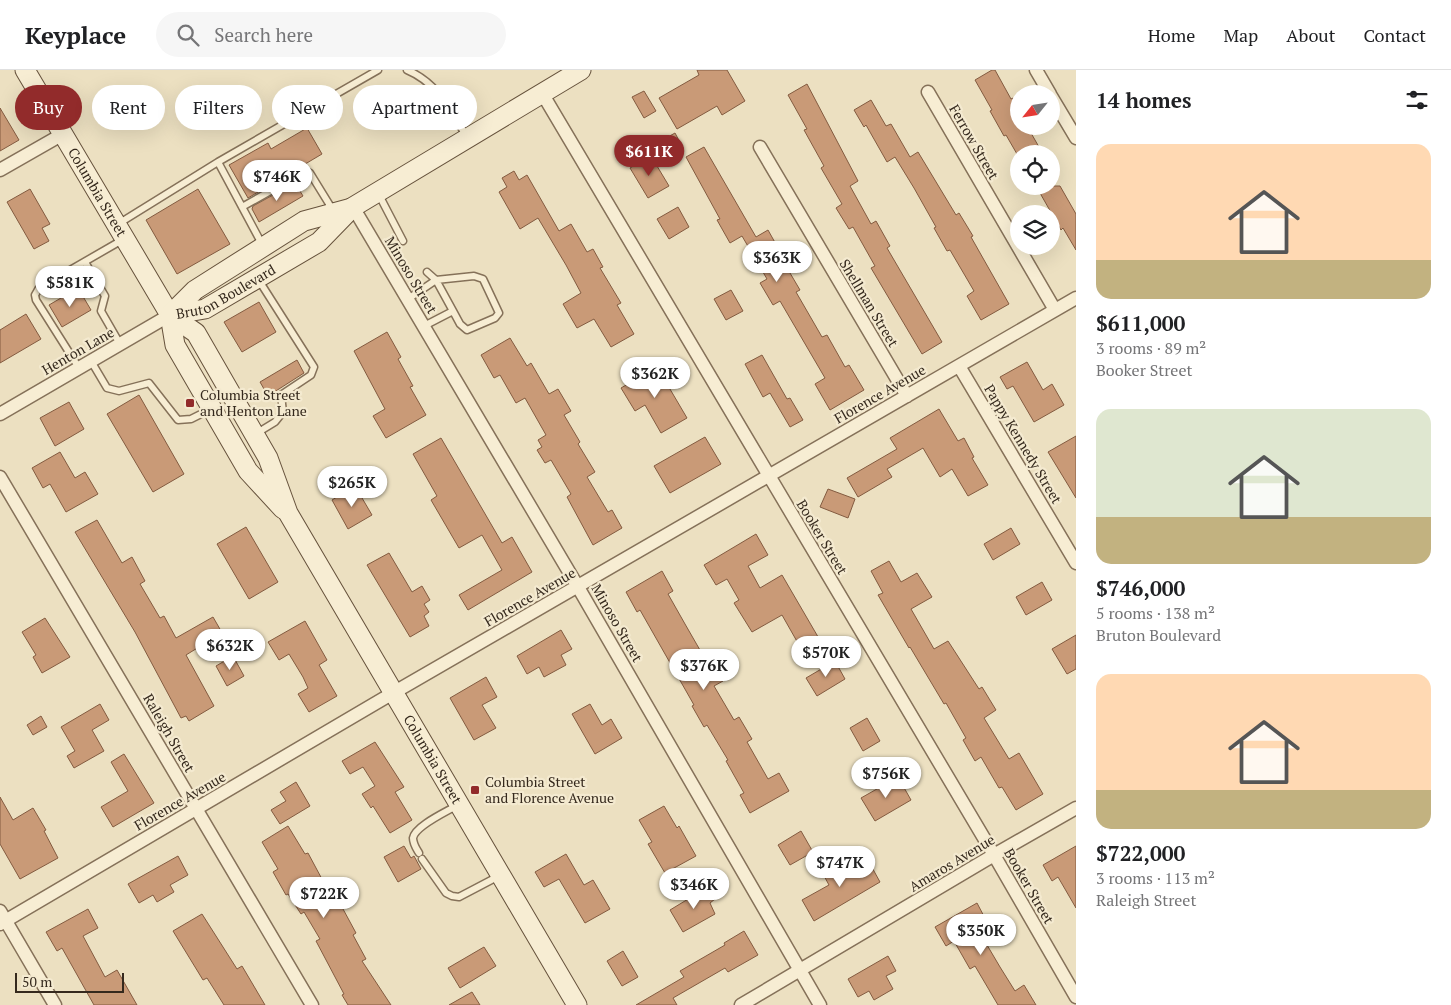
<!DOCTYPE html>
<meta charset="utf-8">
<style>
:root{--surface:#fff;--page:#f6f6f6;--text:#202124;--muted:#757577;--line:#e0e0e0;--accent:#922b2b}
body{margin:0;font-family:"PT Serif",serif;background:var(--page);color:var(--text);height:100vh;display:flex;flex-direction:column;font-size:19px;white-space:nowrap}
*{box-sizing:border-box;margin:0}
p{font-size:16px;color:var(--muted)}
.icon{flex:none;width:28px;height:28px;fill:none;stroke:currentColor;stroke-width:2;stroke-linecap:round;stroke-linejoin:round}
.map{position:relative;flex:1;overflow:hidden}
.drawer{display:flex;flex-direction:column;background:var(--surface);width:375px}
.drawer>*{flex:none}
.guide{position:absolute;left:15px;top:15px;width:475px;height:45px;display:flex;gap:10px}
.needle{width:32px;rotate:240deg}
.buttons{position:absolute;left:1010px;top:15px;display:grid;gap:10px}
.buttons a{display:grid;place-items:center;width:50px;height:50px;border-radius:50%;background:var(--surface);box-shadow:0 5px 20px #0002;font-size:25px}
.scale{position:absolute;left:15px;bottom:12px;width:109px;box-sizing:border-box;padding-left:5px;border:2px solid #35291d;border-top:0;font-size:14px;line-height:18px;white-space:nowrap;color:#35291d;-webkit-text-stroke:4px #f4ead0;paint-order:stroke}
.price{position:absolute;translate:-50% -42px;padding:0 11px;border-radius:18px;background:#fff;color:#222;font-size:16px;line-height:32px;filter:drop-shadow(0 1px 2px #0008)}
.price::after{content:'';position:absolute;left:50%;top:30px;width:15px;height:11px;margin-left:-8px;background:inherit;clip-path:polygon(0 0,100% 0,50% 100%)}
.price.selected{background:var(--accent);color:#fff}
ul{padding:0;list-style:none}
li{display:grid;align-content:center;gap:10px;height:265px;padding:0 20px}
li span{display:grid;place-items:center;height:155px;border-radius:15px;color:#555}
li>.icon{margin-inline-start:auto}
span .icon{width:90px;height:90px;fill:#fffc;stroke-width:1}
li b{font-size:21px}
h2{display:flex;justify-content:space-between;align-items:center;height:60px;padding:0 20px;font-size:21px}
.pill{padding:0 18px;border-radius:22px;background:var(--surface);box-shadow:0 5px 20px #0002;font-size:18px;line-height:45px}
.pill.selected{background:var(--accent);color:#fff}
header{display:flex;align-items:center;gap:30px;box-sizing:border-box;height:70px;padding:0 25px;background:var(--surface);border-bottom:1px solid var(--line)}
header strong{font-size:24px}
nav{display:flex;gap:28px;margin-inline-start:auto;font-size:18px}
.search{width:350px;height:45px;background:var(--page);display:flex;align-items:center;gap:12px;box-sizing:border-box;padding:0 18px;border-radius:28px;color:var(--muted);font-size:19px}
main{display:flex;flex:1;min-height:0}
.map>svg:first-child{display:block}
</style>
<header>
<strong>Keyplace</strong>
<div class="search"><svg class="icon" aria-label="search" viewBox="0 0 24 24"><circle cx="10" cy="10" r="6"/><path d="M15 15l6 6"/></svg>Search here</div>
<nav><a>Home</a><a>Map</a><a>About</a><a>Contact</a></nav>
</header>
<main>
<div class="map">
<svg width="1076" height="935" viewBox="0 0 1076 935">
<rect width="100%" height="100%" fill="#ece0c1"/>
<!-- building -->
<path fill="#c99a77" stroke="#835b40" d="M697,0h30l18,31 -23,14 -5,-9 -40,23 -18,-31 40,-23z
M992,0h3l16,29 2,-1 6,9v19h8l16,28h-26l-11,-19 -2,1 -14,-25 2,-1 -17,-30z
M807,14l51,97 -8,5 21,38 5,-3 14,25 -3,2 55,94 -20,12 -51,-86 4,-2 -22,-39 -4,2 -13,-21 6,-4 -21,-36 3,-2 -20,-36 3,-1 -19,-34z
M644,21l12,20 -12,7 -12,-21z
M871,30l15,26 5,-2 19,33 8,-5 38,63 3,-2 14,23 -2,1 38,67 -28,16 -14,-24 7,-5 -24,-41 -3,1 -13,-23 2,-1 -22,-39 -19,-31 -8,5 -21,-37 -2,2 -10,-17z
M0,38l19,32 -19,11z
M307,58l15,26 -74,44 -19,-33 39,-22 3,6z
M675,63l8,15 -16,9 -8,-15z
M704,77l52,90 12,-7 14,25 -2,1 20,34 -4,2 26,45 5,-2 18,32 4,-2 15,25 -34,20 -15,-26 10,-6 -45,-77 -7,4 -13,-22 7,-4 -25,-43 -12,7 -13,-23 3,-1 -34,-62z
M651,86l18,30 -21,12 -18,-30z
M514,101l5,9 8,-5 32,56 12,-7 16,28 6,-3 10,18 -3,1 21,35 -4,2 17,29 -23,13 -17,-28 -17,9 -14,-24 18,-11 -15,-28 -28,-47 -18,11 -21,-37 8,-5 -5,-9z
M295,113l8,13 -44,26 -7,-13 1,-3z
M1036,116h24l16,28v36l-13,-22 -2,2z
M30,119l20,35 -8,4 7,13 -15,8 -27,-47z
M198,119l32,55 -53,30 -31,-54z
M678,137l11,20 -20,12 -12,-20z
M78,218l13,22 -29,17 -13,-22z
M731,220l12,21 -17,9 -12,-21z
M259,232l17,30 -34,20 -18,-30z
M26,244l15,25 -41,24v-33z
M387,262l14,25 -3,2 15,27 -3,1 16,28 -40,23 -13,-22 12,-7 -31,-58z
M510,268l17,28 4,-3 18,31 9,-5 13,22 -7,4 16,27 -2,2 17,28 -8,5 21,35 4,-2 10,18 -29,17 -26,-48 4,-3 -20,-34 -6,3 -8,-13 5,-3 -4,-7 8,-5 -21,-37 -9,5 -16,-28 -6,3 -13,-23z
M762,285l25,44 3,-1 13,22 -13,7 -20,-34 -7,4 -18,-33z
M297,290l7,13 -36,23 -8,-14z
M1027,292l16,28 9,-6 12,21 -30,17 -21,-36 -6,3 -7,-12z
M657,297l30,51 -26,15 -16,-28 -10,6 -14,-23z
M139,325l45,79 -31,18 -46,-78z
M69,332l15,27 -29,17 -15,-28z
M939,339l19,32 6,-3 10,19 -2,1 16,27 -20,11 -16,-27 -12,8 -17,-29 -36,21 5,8 -34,20 -11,-19 50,-29 -7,-11z
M1076,366v62l-28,-46z
M705,367l16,27 -51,29 -16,-27z
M441,368l61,105 10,-6 20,35 -64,38 -9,-15 43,-25 -20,-35 -23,13 -28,-48 6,-4 -24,-42z
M60,382l15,26 10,-6 13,22 -32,18 -16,-28 -7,4 -11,-20z
M355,416l17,29 -24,14 -16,-29z
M828,419l27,10 -7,19 -28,-11z
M97,450l25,43 10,-6 13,24 -5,3 20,34 4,-2 12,22 37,-21 19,33 -10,6 -10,-17 -26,16 28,51 -25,15 -3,-5 -5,2 -46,-86 -60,-100z
M246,457l32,55 -29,17 -32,-55z
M1011,458l9,16 -27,16 -9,-16z
M756,464l12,21 -20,11 12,22 22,-13 39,67 -18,10 -21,-37 -30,17 -18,-29 5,-3 -12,-21 -11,6 -12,-20z
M389,483l23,39 10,-6 8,14 -6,4 5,8 -5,4 5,10 -19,11 -43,-72z
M889,491l12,21 16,-9 15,24 -21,12 23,40 14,-8 31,48 3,-2 14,23 -12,8 25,41 10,-6 24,41 -27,16 -14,-23 -3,1 -18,-31 -6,4 -12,-21 3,-2 -20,-35 -2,1 -34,-57 -1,1 -31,-53 5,-2 -12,-22z
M662,501l11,20 -5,3 17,30 23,40 4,-3 11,20 -9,5 20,34 5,-3 13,22 -5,3 21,37 11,-6 10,18 -39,22 -10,-18 4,-2 -18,-32 2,-1 -21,-35 -3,2 -12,-21 2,-1 -54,-95 -3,2 -11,-20z
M1042,512l10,18 -26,15 -10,-18z
M45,548l25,39 -28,16 -9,-16 3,-2 -14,-23z
M305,551l22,39 -8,5 18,31 -28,16 -11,-18 10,-6 -5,-11 -14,-23 -10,6 -11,-18z
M561,560l11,19 -11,6 5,10 -22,12 -5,-10 -12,7 -10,-18z
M1076,565v34l-9,5 -15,-25z
M233,586l11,20 -17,10 -11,-20z
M835,591l10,18 -28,17 -11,-18z
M486,607l11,20 -15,8 14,23 -22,12 -24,-42z
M100,634l9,16 -17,10 12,21 -30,17 -7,-12 8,-5 -14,-24z
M590,634l12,21 9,-6 11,19 -27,16 -23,-40z
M41,646l6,11 -14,8 -6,-10z
M867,648l13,23 -17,10 -13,-23z
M375,672l29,45 -9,5 17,28 -22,13 -17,-27 -2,2 -9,-14 13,-8 -12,-19 -13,7 -8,-13z
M124,684l30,49 -41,24 -12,-20 27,-16 -17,-29z
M898,707l13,23 -36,21 -14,-23z
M296,712l14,24 -30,18 -9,-14 15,-9 -6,-9z
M0,727l13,23 20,-12 13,22 -2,1 14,27 -38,21 -20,-35z
M664,736l13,22 2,-2 17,30 -31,17 -17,-29 4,-2 -13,-22z
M288,756l17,28 3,-1 15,28 20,28 13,24 -3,2 13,24 -4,2 29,44h-43l-6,-10 2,-1 -28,-53 4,-2 -16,-27 -3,2 -13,-20 -2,1 -13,-23 5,-3 -16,-27z
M801,761l12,21 -23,13 -12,-20z
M404,776l7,12 3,-2 7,13 -23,13 -14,-25z
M1076,776v62l-18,-31 -6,4 -9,-16z
M566,784l18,31 9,-5 17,29 -25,14 -26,-44 -15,8 -9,-15z
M178,786l10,19 -18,10 4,7 -17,10 -4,-7 -14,8 -11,-19z
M847,790l7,11 15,-9 11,20 -66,39 -12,-21 27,-15 -6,-11z
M708,817l7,12 -5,4 5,11 -32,18 -13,-22z
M977,833l10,19 -10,6 23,39 15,24 9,-6 12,20h-38l-23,-39 -5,3 -16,-28 -8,5 -11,-19z
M88,839l10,19 -15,8 22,41 12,-7 20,35h-43l-32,-57 -5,3 -11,-19z
M202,844l35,55 5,-3 23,39h-41l-17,-27 -4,2 -30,-49z
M744,861l14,24 -30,17 -3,-4 -52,30 4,7h-41l48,-28 -4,-6 45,-26 -1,-2z
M484,877l12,19 -36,22 -12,-20z
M623,881l15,26 -16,9 -15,-25z
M888,886l8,15 -10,5 7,13 -19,11 -5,-9 -11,6 -10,-18z
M472,922l8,13h-31z"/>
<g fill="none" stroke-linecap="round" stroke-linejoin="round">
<!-- lane casing -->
<g stroke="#857159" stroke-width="9">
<path id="lane" d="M407,0c31,13 43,40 60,67
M218,92l160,-92
M378,123l25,48
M242,137l64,-36 4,2 24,39
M118,154l100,-62 45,84
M85,192l20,34 -4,15 19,33
M427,202l9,8 38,-4 9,3 16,34 -4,5 -28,12 -7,-6 -7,-13
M408,229l28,-19 17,31 -29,15
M91,291l16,27 12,3 30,-8 29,37 13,-1 20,-10
M79,298l-43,-68 -1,-5 4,-7 85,-49
M257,363l18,-11 8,-10 -2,-17 30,-20 3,-8 -56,-88
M419,783c-3,-5 -6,-9 -6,-15 2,-12 33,-26 43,-32
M422,789l24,34 6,3 7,1 40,-21"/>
</g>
<!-- street casing -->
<g stroke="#857159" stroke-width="15">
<path id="street" d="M1036,0l14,24
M928,22l127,218
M542,23l452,762 82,142
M1051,26l25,42
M760,77l147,249
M0,100l63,-36
M353,137l225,380 242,418
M959,296l117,197
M0,344l170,-99
M0,407l312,528
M0,841l55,94
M0,854l393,-231 683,-395
M741,935l253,-150 82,-47"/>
</g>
<!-- secondary casing -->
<g stroke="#66523c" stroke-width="21">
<g id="secondary">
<path id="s1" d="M25,0l145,245 5,30 73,126 35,38"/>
<path id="s2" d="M170,245l26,18 72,125 20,55 289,492"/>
<path id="s3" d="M170,245l35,-6 114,-67 34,-35 228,-137"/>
<path d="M170,245l25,-25 109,-69 48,-13"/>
</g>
</g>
<!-- lane -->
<use href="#lane" stroke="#f7edd3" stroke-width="6"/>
<!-- street -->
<use href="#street" stroke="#f7edd3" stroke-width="12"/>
<!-- secondary -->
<use href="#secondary" stroke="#f7edd3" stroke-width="19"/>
</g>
<!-- markers -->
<g fill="#922b2b" stroke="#f4ead0" stroke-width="2">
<rect x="185" y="328" width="10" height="10" rx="2.5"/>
<rect x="470" y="715" width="10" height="10" rx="2.5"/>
</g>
<g text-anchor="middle" stroke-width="4.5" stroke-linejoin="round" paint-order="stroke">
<!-- street labels -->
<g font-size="14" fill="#35291d" stroke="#f4ead0">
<text transform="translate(974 72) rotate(60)" y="5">Ferrow Street</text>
<text dy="5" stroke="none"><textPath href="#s1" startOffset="142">Columbia Street</textPath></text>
<text transform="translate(411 205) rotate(59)" y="5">Minoso Street</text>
<text dy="5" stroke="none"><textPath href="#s3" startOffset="61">Bruton Boulevard</textPath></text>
<text transform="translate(869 233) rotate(59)" y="5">Shellman Street</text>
<text transform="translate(78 281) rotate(-30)" y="5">Henton Lane</text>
<text transform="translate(880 324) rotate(-30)" y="5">Florence Avenue</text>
<text transform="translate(1023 374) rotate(59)" y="5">Pappy Kennedy Street</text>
<text transform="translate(822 467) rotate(59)" y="5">Booker Street</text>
<text transform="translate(530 527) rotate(-30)" y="5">Florence Avenue</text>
<text transform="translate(617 553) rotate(60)" y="5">Minoso Street</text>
<text transform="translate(169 663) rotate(60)" y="5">Raleigh Street</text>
<text dy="5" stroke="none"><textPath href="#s2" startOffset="520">Columbia Street</textPath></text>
<text transform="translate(180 731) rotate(-30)" y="5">Florence Avenue</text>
<text transform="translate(952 793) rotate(-31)" y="5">Amaros Avenue</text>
<text transform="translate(1029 816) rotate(60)" y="5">Booker Street</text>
</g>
<!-- poi labels -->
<g font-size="14" fill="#35291d" stroke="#f4ead0" text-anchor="start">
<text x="200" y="330">Columbia Street<tspan x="200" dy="16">and Henton Lane</tspan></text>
<text x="485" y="717">Columbia Street<tspan x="485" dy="16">and Florence Avenue</tspan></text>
</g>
</g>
</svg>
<div class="buttons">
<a><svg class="needle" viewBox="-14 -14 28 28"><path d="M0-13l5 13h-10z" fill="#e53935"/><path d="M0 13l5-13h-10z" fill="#757577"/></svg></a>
<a><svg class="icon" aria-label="locate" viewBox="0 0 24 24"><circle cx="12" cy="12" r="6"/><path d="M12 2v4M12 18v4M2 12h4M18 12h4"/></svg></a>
<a><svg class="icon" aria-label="layers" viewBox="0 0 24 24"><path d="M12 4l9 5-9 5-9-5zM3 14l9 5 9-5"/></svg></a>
</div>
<div class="scale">50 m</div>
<b class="price selected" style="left:649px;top:107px">$611K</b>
<b class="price" style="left:277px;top:132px">$746K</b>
<b class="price" style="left:777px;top:213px">$363K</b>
<b class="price" style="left:70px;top:238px">$581K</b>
<b class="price" style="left:655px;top:329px">$362K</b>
<b class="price" style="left:352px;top:438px">$265K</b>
<b class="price" style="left:230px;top:601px">$632K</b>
<b class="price" style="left:826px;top:608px">$570K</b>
<b class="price" style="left:704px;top:621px">$376K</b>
<b class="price" style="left:886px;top:729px">$756K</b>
<b class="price" style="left:840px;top:818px">$747K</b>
<b class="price" style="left:694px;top:840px">$346K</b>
<b class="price" style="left:324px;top:849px">$722K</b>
<b class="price" style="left:981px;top:886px">$350K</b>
<div class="guide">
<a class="pill selected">Buy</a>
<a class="pill">Rent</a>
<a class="pill">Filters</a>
<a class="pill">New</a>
<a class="pill">Apartment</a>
</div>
</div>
<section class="drawer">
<h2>14 homes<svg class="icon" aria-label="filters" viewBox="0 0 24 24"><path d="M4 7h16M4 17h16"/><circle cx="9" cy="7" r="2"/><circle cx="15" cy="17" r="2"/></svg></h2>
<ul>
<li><span style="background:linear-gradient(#ffd9b3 75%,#c2b280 0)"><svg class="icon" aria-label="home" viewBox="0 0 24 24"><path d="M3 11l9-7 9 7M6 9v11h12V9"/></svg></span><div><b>$611,000</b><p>3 rooms · 89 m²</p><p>Booker Street</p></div></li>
<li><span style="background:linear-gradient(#dfe7d0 70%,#c2b280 0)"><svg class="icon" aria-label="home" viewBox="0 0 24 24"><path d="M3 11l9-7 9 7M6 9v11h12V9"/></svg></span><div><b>$746,000</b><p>5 rooms · 138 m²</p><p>Bruton Boulevard</p></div></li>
<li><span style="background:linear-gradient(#ffd9b3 75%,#c2b280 0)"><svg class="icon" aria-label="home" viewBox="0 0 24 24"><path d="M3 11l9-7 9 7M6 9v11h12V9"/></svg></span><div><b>$722,000</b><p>3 rooms · 113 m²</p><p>Raleigh Street</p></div></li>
</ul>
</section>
</main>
